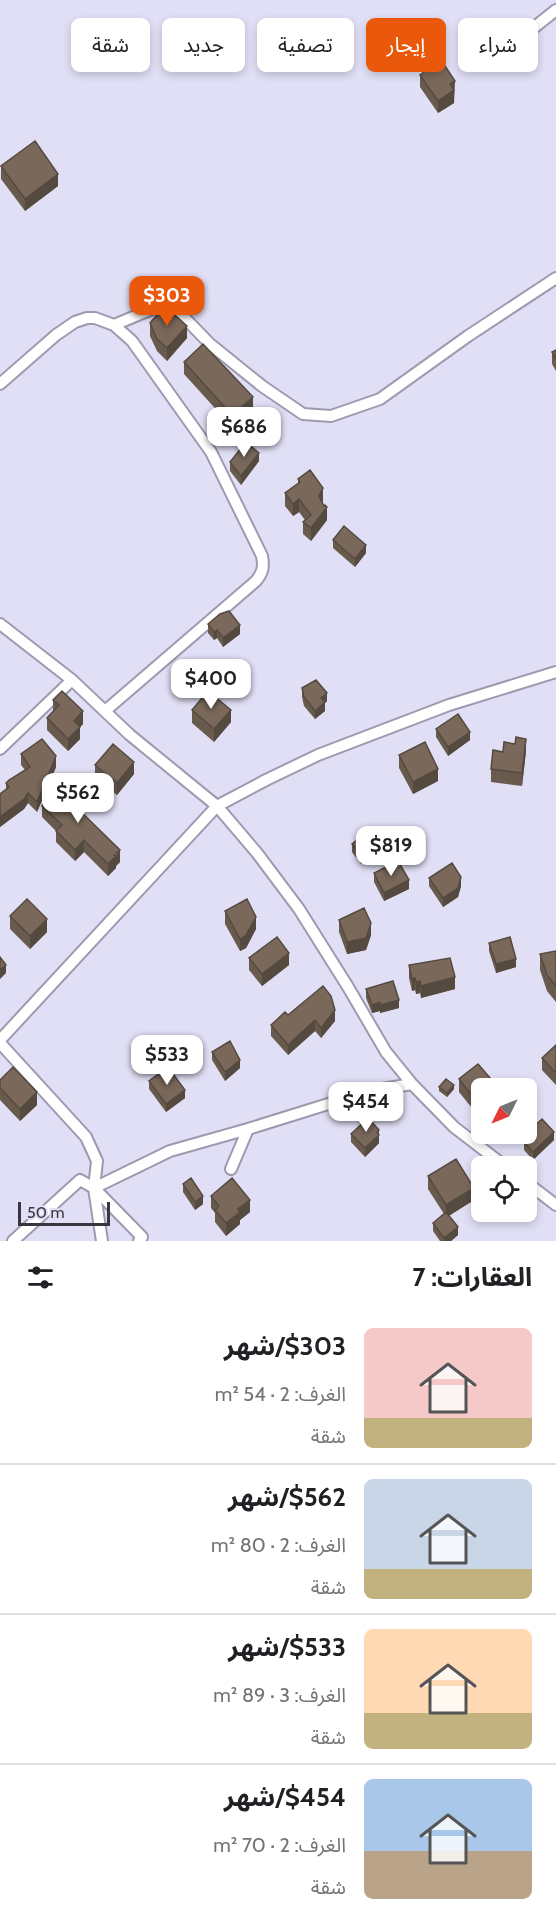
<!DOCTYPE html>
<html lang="ar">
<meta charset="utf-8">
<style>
:root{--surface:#fff;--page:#f6f6f6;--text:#202124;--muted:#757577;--line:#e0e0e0;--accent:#ea580c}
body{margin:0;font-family:Cabin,"Noto Sans Arabic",sans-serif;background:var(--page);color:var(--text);direction:rtl;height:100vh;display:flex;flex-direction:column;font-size:22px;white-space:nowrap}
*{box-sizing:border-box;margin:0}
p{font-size:20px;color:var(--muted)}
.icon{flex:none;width:33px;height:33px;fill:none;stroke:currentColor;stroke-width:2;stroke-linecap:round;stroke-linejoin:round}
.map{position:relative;height:1241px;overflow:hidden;direction:ltr}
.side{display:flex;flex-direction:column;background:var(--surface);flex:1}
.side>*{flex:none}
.hud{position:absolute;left:18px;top:18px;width:520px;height:54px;direction:rtl;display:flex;gap:12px}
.needle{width:39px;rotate:227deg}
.buttons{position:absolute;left:471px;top:1078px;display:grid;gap:12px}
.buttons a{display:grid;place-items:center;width:66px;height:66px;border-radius:9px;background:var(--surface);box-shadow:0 3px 9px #0003;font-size:30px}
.scale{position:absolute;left:18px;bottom:15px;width:92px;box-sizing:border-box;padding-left:6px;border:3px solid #37363f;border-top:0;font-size:16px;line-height:21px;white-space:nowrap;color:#37363f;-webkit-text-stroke:4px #e1dff5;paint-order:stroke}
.price{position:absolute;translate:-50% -51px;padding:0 14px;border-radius:12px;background:#fff;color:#222;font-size:20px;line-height:39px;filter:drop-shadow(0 2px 3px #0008)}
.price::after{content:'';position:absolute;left:50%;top:36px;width:18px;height:14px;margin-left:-9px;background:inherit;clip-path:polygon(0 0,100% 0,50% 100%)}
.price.selected{background:var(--accent);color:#fff}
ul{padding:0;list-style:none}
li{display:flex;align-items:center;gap:18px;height:150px;padding:0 24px}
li+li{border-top:2px solid var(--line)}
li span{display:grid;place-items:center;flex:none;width:168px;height:120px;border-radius:9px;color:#555}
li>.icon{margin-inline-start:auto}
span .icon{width:72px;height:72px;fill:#fffc;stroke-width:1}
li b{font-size:26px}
h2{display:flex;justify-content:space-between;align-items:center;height:72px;padding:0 24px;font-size:26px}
.chip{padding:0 21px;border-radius:9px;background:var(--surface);box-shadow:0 3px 9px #0003;font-size:21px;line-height:54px}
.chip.selected{background:var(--accent);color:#fff}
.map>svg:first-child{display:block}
</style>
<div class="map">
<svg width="556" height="1241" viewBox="0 0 556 1241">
<rect width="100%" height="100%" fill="#e1dff5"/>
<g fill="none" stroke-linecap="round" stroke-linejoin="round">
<!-- minor casing -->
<g stroke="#9d9aaf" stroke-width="14">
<path id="minor" d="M492,61l64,-51
M114,325l50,-21 15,8 31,32 52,42 41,28 28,2 49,-17 88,-63 88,-58
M0,384l56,-49 19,-13 12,-4h8l19,7 18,16 79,111 51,104c2,11 1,16 -6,25l-151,130
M0,624l72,56 58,55 87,71 40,47 42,56 49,78 38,65 26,32 42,43 52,40
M0,749l72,-69
M0,1040l217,-234 49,-26 52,-25 131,-50 107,-33
M0,1043l86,94 11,24 -3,27
M231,1169l17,-40 122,-38 42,-7
M526,1182l30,23
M13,1241l67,-61 14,8 48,49 -3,4
M102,1241l-8,-53 76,-37 78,-22"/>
</g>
<!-- minor -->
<use href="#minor" stroke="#fff" stroke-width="10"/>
</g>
<!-- wall -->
<path fill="#695a4e" d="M420,75l35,18 -1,1v9l-16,10 -18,-26z
M1,166l57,20 -33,25 -24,-32z
M150,323l37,15 -20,23 -10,-10 -7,-15z
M556,350v21l-4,-7v-12z
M184,362l69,47 -21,18 -48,-53z
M259,461l-18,24 -11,-14v-9z
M298,479l25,22 -1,2 5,17 -16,21 -8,-7v-12l2,-2 -6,-8 -6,4 -8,-10v-13l13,-10z
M333,540l33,13 -11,14 -22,-19z
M208,624l32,10 -17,13 -6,-9 -3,2 -6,-7z
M302,688l25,13 -2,2v8l-10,8 -11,-13 -2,-9z
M53,700l30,24 -3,3v12l-12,12 -21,-21v-12l6,-7z
M192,710l39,12 -17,20 -22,-19z
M436,729l34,11 -22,16 -12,-19z
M526,751l-4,35 -31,-4v-13l12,-17z
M21,754l35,13 -19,45 -9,-9 -4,6 -24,18v-33l6,-5v-6l19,-13 -4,-5z
M399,755l39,26 -25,13 -14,-26z
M95,765l39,9 -17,21 -22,-17z
M42,806l40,4 -2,1 40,51 -4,4v2l-8,8 -24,-24 -9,9 -19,-19v-11l-14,-14z
M352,844l29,4 -20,16 -9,-12z
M374,873l35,16 -25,12 -10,-19z
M429,878l32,8 -3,11 -15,10 -14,-21z
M225,911l31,18 -10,19 -6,3 -15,-27z
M10,916l37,16 -17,17 -20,-20z
M339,920l32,15 -5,15 -19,4 -8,-22z
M489,943l27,24 -20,6 -7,-22z
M556,951v51l-9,-11 -7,-21v-16z
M249,958l40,7 -27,21 -13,-16z
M409,965l46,24 -34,9 -1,-5 -4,1 -1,-4 -3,1 -3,-13z
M366,989l33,19 -19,5v-2l-8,2 -6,-15z
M288,1015l47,6 -14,17 -6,-7 -27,24 -17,-19v-11z
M556,1045v40l-14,-15v-12z
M212,1052l28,16 -15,13 -13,-21z
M459,1079l37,10h-14v20l-6,4 -17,-21z
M0,1080l37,25 -17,16 -20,-21z
M149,1081l36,17 -19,14 -17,-23z
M439,1087l15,2 -7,8 -8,-6z
M379,1130v13l-14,14 -14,-15v-8z
M527,1133l27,7 -21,20 -9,-10v-8l3,-3z
M428,1176l46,24 -25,16 9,19 -7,6h-11l-7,-10v-8l11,-9 -16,-25z
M183,1184l20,20 -8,6 -12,-18z
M211,1196l39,16 -10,8v4l-14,12 -11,-14v-9l-4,-5z"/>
<!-- shaded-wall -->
<path fill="#554a40" d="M455,81l-1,22 -16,10v-12l12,-17z
M58,174v12l-33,25v-12z
M187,326v12l-20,23v-13z
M253,397v12l-21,18v-12z
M259,453v8l-18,24v-9z
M323,488v13l-4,7v-12z
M299,499v13l-6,4v-12z
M327,507v13l-16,21v-13z
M366,545v8l-11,14v-8z
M240,625v9l-17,13v-9z
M217,630v8l-3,2v-8z
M327,693v8l-2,2v8l-10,8v-8l6,-13z
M231,710v12l-17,20v-13z
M83,711v13l-3,3v12l-12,12v-12l6,-18z
M470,732v8l-22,16v-9z
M526,739v12l-4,35v-13z
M56,756v11l-19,45v-10z
M134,762v12l-17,21v-12z
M438,769v12l-25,13v-12z
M28,793v10l-4,6 -24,18v-10z
M82,799v11l-7,7v-11z
M84,840v12l-9,9v-11z
M381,840v8l-20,16v-9z
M120,850v12l-4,4v2l-8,8v-12z
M461,877v9l-3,11 -15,10v-9z
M409,880v9l-25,12v-8z
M256,917v12l-10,19 -6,3v-12z
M47,919v13l-17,17v-13z
M371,923v12l-5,15 -19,4v-12z
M289,953v12l-27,21v-12z
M516,959v8l-20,6v-9z
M6,965v8l-6,6v-9z
M455,977v12l-34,9v-12z
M415,978v12l-3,1v-12z
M420,981v12l-4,1v-12z
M399,1000v8l-19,5v-8z
M380,1002v9l-8,2v-8z
M335,1010v11l-14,17v-10z
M315,1020v11l-27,24v-10z
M240,1060v8l-15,13v-9z
M454,1085v4l-7,8v-4z
M185,1090v8l-19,14v-8z
M37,1092v13l-17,16v-12z
M482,1096v13l-6,4v-12z
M379,1130v13l-14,14v-9z
M554,1132v8l-21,20v-8z
M474,1188v12l-28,17v-12z
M203,1196v8l-8,6v-8z
M250,1200v12l-10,8v4l-14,12v-13l12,-14z
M458,1227v8l-7,6h-7v-3z"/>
<!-- building -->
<path fill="#7a695b" stroke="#554a40" stroke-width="1.5" d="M441,60l14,21 -5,3 4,6 -16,11 -18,-26z
M35,141l23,33 -33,25 -24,-33z
M165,306l22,20 -20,22 -10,-9 -7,-16z
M203,344l50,53 -21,18 -48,-53z
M556,350v9l-4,-7z
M246,442l13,11 -18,23 -11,-14z
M310,470l13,18 -4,8 5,10 1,-1 2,2 -16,21 -8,-6 8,-7 -12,-16 -6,5 -8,-11 15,-11 -2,-3z
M344,526l22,19 -11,14 -22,-19z
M229,611l11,14 -17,13 -6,-8 -3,2 -6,-8 12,-10z
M316,680l11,13 -6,5 4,4 -10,9 -11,-14 -2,-9z
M62,691l21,20 -9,10 6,6 -12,12 -21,-21 12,-13 -6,-5z
M208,691l23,19 -17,19 -22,-19z
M458,714l12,18 -22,15 -12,-18z
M516,737l10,2 -4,34 -31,-4 2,-19 10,2 1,-10 11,2z
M42,739l14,17 -19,46 -9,-9 -4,6 -24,18v-23l9,-7 -3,-4 3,-3 21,-13 -9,-13z
M425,742l13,27 -25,13 -14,-27z
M113,744l21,18 -17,21 -22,-18z
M61,786l6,5 3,-4 12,12 -7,7 45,44 -6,5 2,1 -8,8 -24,-24 -9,10 -19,-19 6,-6 -20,-19z
M371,828l10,12 -20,15 -9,-11z
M398,861l11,19 -25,13 -10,-20z
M452,863l9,14 -3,11 -15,10 -14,-20z
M27,899l20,20 -17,17 -20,-20z
M247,899l9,18 -10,18 -6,4 -15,-28z
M364,908l7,15 -5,15 -19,4 -8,-22z
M277,937l12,16 -27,21 -13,-16z
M510,937l6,22 -20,5 -7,-21z
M556,951v35l-9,-11 -7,-21z
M0,957l6,8 -6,5z
M450,958l5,19 -34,9 -1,-5 -4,1 -1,-4 -3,1 -3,-14z
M393,981l6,19 -19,5v-3l-8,3 -6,-16z
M323,986l8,10 4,14 -14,18 -6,-8 -27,25 -17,-20 14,-13 3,3z
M230,1041l10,19 -15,12 -13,-20z
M556,1045v28l-14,-15z
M478,1064l18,21 -5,4h-9v7l-6,5 -17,-22z
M13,1067l24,25 -17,17 -20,-21v-8z
M168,1067l17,23 -19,14 -17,-23z
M446,1079l8,6 -7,8 -8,-6z
M368,1118l11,12 -2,2 2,3 -14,13 -14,-14z
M542,1119l12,13 -21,20 -9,-10 6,-6 -3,-3z
M456,1159l18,29 -28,17 -18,-29z
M191,1178l12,18 -8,6 -12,-18z
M232,1178l18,22 -12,9 2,3 -14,11 -11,-13 4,-4 -8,-10z
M446,1212l12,15 -14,11 -11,-15z"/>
</svg>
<div class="buttons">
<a><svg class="needle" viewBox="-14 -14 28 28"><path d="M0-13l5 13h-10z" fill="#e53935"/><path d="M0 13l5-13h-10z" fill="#757577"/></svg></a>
<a><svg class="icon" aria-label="locate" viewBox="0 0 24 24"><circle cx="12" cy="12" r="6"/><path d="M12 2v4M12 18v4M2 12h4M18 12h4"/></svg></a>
</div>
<div class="scale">50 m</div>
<b class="price selected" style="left:167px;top:327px">$303</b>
<b class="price" style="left:244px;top:458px">$686</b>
<b class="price" style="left:211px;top:710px">$400</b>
<b class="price" style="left:78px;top:824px">$562</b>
<b class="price" style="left:391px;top:877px">$819</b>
<b class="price" style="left:167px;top:1086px">$533</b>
<b class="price" style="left:366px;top:1133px">$454</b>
<div class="hud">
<a class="chip">شراء</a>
<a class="chip selected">إيجار</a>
<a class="chip">تصفية</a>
<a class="chip">جديد</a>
<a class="chip">شقة</a>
</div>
</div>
<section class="side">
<h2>العقارات: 7<svg class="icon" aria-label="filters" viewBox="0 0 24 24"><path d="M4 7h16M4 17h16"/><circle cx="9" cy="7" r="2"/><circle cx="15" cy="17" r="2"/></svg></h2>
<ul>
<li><span style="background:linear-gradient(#f6c9c9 75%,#c2b280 0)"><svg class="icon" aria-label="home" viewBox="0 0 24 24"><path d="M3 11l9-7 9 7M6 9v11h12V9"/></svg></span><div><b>$303/شهر</b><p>الغرف: 2 · 54 m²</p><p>شقة</p></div></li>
<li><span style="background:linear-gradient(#c9d6e8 75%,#c2b280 0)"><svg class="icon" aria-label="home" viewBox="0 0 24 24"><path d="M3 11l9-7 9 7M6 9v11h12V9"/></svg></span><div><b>$562/شهر</b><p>الغرف: 2 · 80 m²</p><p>شقة</p></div></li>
<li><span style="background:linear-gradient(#ffd9b3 70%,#c2b280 0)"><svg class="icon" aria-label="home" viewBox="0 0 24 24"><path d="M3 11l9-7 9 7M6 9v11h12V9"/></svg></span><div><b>$533/شهر</b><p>الغرف: 3 · 89 m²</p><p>شقة</p></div></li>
<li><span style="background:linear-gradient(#a9c7e8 60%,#b9a48a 0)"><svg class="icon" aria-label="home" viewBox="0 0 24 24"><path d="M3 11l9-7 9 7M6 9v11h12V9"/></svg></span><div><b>$454/شهر</b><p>الغرف: 2 · 70 m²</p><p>شقة</p></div></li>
</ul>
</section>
